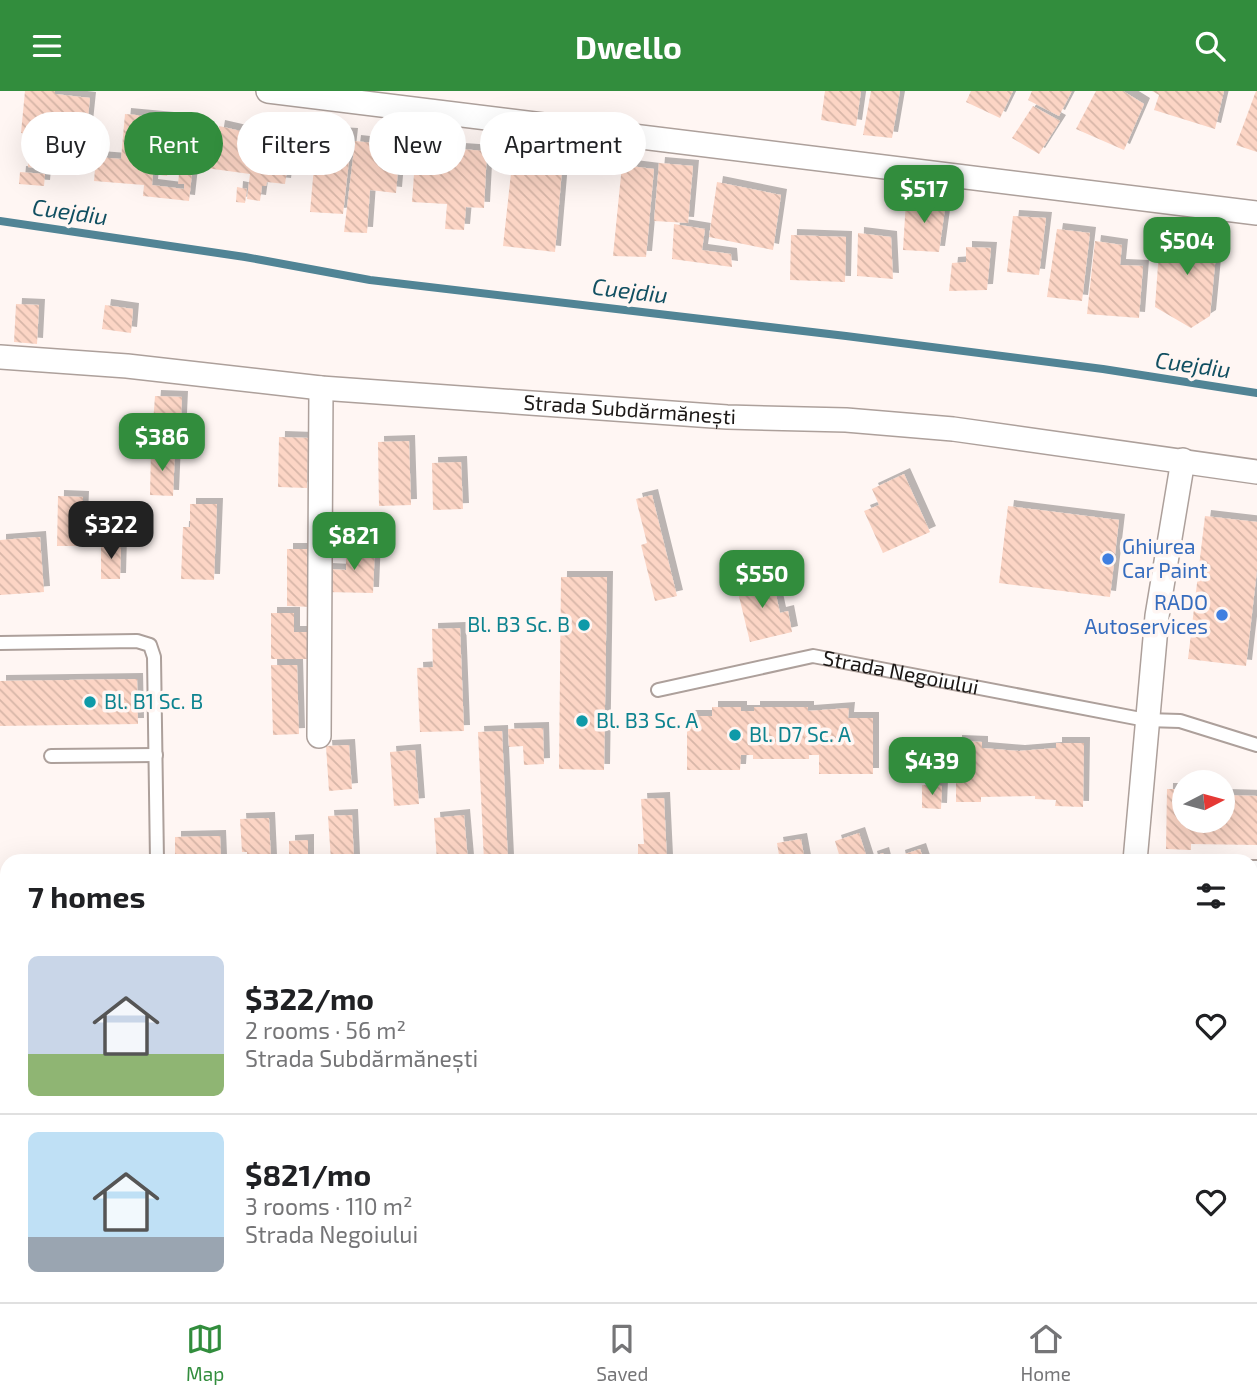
<!DOCTYPE html>
<meta charset="utf-8">
<style>
:root{--surface:#fff;--page:#f2f2f2;--text:#202124;--muted:#757577;--line:#e0e0e0;--accent:#328d3d}
body{margin:0;font-family:"Exo 2",sans-serif;background:var(--page);color:var(--text);height:100vh;display:flex;flex-direction:column;font-size:26px;white-space:nowrap}
*{box-sizing:border-box;margin:0}
p{font-size:23px;color:var(--muted)}
.icon{flex:none;width:38px;height:38px;fill:none;stroke:currentColor;stroke-width:2;stroke-linecap:round;stroke-linejoin:round}
.map{position:relative;flex:1;overflow:hidden}
.side{position:absolute;left:0px;top:763px;width:1258px;height:448px;display:flex;flex-direction:column;background:var(--surface);border-radius:21px 21px 0 0;box-shadow:0 7px 28px #0002}
.side>*{flex:none}
.top-card{position:absolute;left:21px;top:21px;width:700px;height:63px;display:flex;gap:14px}
.needle{width:46px;rotate:84deg}
.buttons{position:absolute;left:1172px;top:679px;display:grid;gap:14px}
.buttons a{display:grid;place-items:center;width:63px;height:63px;border-radius:50%;background:var(--surface);box-shadow:0 7px 28px #0002;font-size:35px}
.price{position:absolute;translate:-50% -60px;padding:0 16px;border-radius:14px;background:var(--accent);color:#fff;font-size:23px;line-height:46px;filter:drop-shadow(0 2px 4px #0008)}
.price::after{content:'';position:absolute;left:50%;top:42px;width:21px;height:16px;margin-left:-10px;background:inherit;clip-path:polygon(0 0,100% 0,50% 100%)}
.price.current{background:#222;color:#fff}
ul{padding:0;list-style:none}
li{display:flex;align-items:center;gap:21px;height:175px;padding:0 28px}
li+li{border-top:2px solid var(--line)}
li span{display:grid;place-items:center;flex:none;width:196px;height:140px;border-radius:10px;color:#555}
li>.icon{margin-inline-start:auto}
span .icon{width:84px;height:84px;fill:#fffc;stroke-width:1}
li b{font-size:30px}
h2{display:flex;justify-content:space-between;align-items:center;height:84px;padding:0 28px;font-size:30px}
.pill{padding:0 24px;border-radius:32px;background:var(--surface);box-shadow:0 7px 28px #0002;font-size:24px;line-height:63px}
.pill.current{background:var(--accent);color:#fff}
header{display:flex;justify-content:space-between;align-items:center;height:91px;padding:0 28px;background:var(--accent);color:#fff;font-size:32px;font-weight:700}
.tab-bar{display:flex;justify-content:space-around;align-items:center;height:98px;border-top:2px solid var(--line);background:var(--surface);font-size:19px;color:var(--muted)}
.tab-bar a{display:grid;justify-items:center;gap:4px}
.tab-bar .current{color:var(--accent)}
.map>svg:first-child{display:block}
</style>
<header><svg class="icon" aria-label="menu" viewBox="0 0 24 24"><path d="M4 6h16M4 12h16M4 18h16"/></svg>Dwello<svg class="icon" aria-label="search" viewBox="0 0 24 24"><circle cx="10" cy="10" r="6"/><path d="M15 15l6 6"/></svg></header>
<div class="map">
<svg width="1257" height="1211" viewBox="0 0 1257 1211">
<defs>
<pattern id="grass-tufts" width="24" height="20" patternUnits="userSpaceOnUse" patternTransform="scale(1.75)"><rect width="24" height="20" fill="#afdcbd"/><path d="M3 7l-1-3M5 7V3M7 7l1-3M15 17l-1-3M17 17v-4M19 17l1-3" fill="none" stroke="#96bca2"/></pattern>
<pattern id="building-back-hatch" width="6" height="6" patternUnits="userSpaceOnUse" patternTransform="scale(1.75)"><rect width="6" height="6" fill="#fcd5c5"/><path d="M-1 5l2 2M0 0l6 6M5-1l2 2" fill="none" stroke="#d7b6a8"/></pattern>
<filter id="shadow"><feDropShadow dx="6" dy="-6" stdDeviation="0" flood-color="#0004"/></filter>
</defs>
<rect width="100%" height="100%" fill="#fff6f3"/>
<!-- grass -->
<path fill="url(#grass-tufts)" d="M0,1007h7v74h-7z"/>
<g fill="none" stroke-linecap="round" stroke-linejoin="round">
<!-- stream -->
<path stroke="#518495" stroke-width="8" d="M0,130l245,36 125,23 476,56 257,33 154,24"/>
</g>
<!-- building -->
<path fill="url(#building-back-hatch)" filter="url(#shadow)" d="M25,0h30v3l35,4 -5,48 -35,-3 -2,26 -20,-2 3,-33 -10,-1z
M825,0h36l-5,35 -35,-6z
M871,0h29l-8,47 -29,-3z
M971,0h42l-13,27 -34,-16z
M1032,0h40l-13,25 -31,-16z
M1096,0h27l21,13 -20,46 -48,-21z
M1152,0h72l-9,38 -61,-19 5,-15z
M1256,0h1v61l-21,-7z
M1033,15l27,15 -21,33 -27,-16z
M125,23l54,5 -4,36 -5,-1 -3,22 -14,-2 -1,11 32,4v-5h-6l3,-31 13,2 -5,46 -46,-5 1,-11 -50,-4 2,-24 25,2z
M219,35l61,14 7,-6 4,6 -6,44 -18,-2 -1,4h-4l-2,15 -13,-2 3,-25 -44,-6 3,-24 7,1z
M317,41l35,2 -9,80 -33,-2z
M355,50l45,5 -4,47 -26,-3 -3,43 -23,-1z
M416,55l71,5 -3,57 -18,-1 -2,23 -19,-1 2,-25 -35,-2z
M659,72l34,3 -5,57 -34,-2z
M512,73l50,6 -7,82 -52,-6z
M622,74l32,4 -8,88 -33,-1z
M20,81l25,2 -1,12 -25,-2z
M717,91l64,13 -8,55 -64,-13z
M237,96l10,2 -2,14 -9,-1z
M906,109l40,1 -7,51 -36,-2z
M1013,125l33,2 -7,57 -32,-3z
M674,133l31,5 -3,21 29,4 1,13 -60,-8z
M1057,138l33,4 -8,68 -35,-4z
M1206,138l11,15 -7,72 -19,12 -36,-21 4,-56 23,-20z
M858,142l33,4 2,42 -36,-3z
M791,144l55,2 -1,45 -55,-2z
M1095,150l27,4 -2,20 23,1 -4,52 -52,-4z
M966,156l25,1 -4,42 -38,1 3,-28 14,-1z
M16,213l23,1 -2,39 -23,-2z
M105,214l28,4 -2,24 -29,-4z
M155,305l27,1 -2,43 -28,-2z
M279,346l29,1 -1,50 -29,-1z
M409,350l2,64 -32,1 -1,-64z
M151,359h24l-2,46 -23,-1z
M461,371l2,47 -30,1 -1,-47z
M904,383l26,58 -47,21 -19,-42 15,-6 -7,-16z
M652,404l25,101 -22,5 -14,-56 6,-2 -11,-44z
M58,405l25,1 -2,49h-24z
M190,413h27l-3,76 -33,-1 2,-52h7z
M1008,415l111,14 -9,77 -111,-14z
M1205,425l52,6v48l-11,96 -58,-7z
M40,446l4,55 -44,3v-55z
M101,452h20l-1,36h-19z
M346,453l29,1 -2,48 -48,-1 1,-23 20,1z
M287,458h26l-1,58 -25,-1z
M772,485l8,37 8,-2 4,21 -42,10 -14,-58z
M561,486h46l-3,193 -45,-1z
M271,522h23v19h17v27h-40z
M460,537l4,103 -44,1 -3,-64 16,-1 -1,-38z
M271,574h26l2,69 -26,1z
M137,588l1,45 -138,2v-45z
M712,616h29v4h13v-4h54v4l41,-3 -1,10h25v56h-54v-19h-10v4h-56v-4h-12l-1,15h-53v-54h25z
M543,637l1,36 -20,1 -1,-19 -14,1 -1,-18z
M502,640l6,130h-24l-6,-129z
M956,650l26,1v6l37,3 37,-3v-5h28l-1,64 -28,-1 1,-6 -21,-1v-3l-54,1v5h-25z
M349,654l3,44 -23,2 -3,-45z
M415,659l4,54 -25,2 -4,-54z
M922,694l20,1 -1,23 -19,-1z
M1167,698h18v32h38v-26l34,1v49l-66,-1v6l-25,-1z
M664,707l3,63h-29v-17h6l-3,-45z
M352,724l2,46h-23l-3,-45z
M464,724l4,46h-31l-3,-43z
M269,727l2,43h-24v-9h-5l-2,-33z
M859,742l9,28h-27l-6,-20z
M220,745l1,25h-46v-24z
M801,748l4,22h-25l-3,-18z
M308,749v21h-19v-20z
M920,758l4,12h-24l-1,-5z
M883,762l2,8h-13l-1,-4z
M0,864h7v42h-7z
M0,966h7v41h-7z
M0,1081h7v39l-7,1z
M0,1196h7v8h177v7h-184z
M392,1204h71v7h-71z
M1182,1204h61v7h-61z"/>
<g fill="none" stroke-linecap="round" stroke-linejoin="round">
<!-- service casing -->
<g stroke="#ada09b" stroke-width="16">
<g id="service">
<path d="M0,552l137,-2 13,4 4,12 3,204"/>
<path id="s1" d="M658,599l155,-34 333,64 34,1 77,24"/>
<path d="M51,665l105,-1"/>
<path d="M1251,776h6"/>
<path d="M0,1151h7"/>
<path d="M210,1204l1,7"/>
</g>
</g>
<!-- minor casing -->
<g stroke="#ada09b" stroke-width="26">
<g id="minor">
<path d="M268,0l989,122"/>
<path id="s2" d="M0,266l127,9 194,22 406,29 119,3 107,9 304,43"/>
<path d="M319,645l2,-348"/>
<path d="M1135,770l22,-245 26,-156"/>
<path d="M356,1204v7"/>
<path d="M816,1204l1,7"/>
</g>
</g>
<!-- tertiary casing -->
<g stroke="#ada09b" stroke-width="33">
<path id="tertiary" d="M0,823l7,1
M1251,945l6,3"/>
</g>
<!-- service -->
<use href="#service" stroke="#fff" stroke-width="12"/>
<!-- minor -->
<use href="#minor" stroke="#fff" stroke-width="23"/>
<!-- tertiary -->
<use href="#tertiary" stroke="#fff" stroke-width="30"/>
</g>
<!-- markers -->
<g fill="#3f7fe0" stroke="#fff6f3" stroke-width="2.5">
<circle cx="1108" cy="468" r="7"/>
<circle cx="1222" cy="524" r="7"/>
</g>
<g fill="#0f9aa8" stroke="#fff6f3" stroke-width="2.5">
<circle cx="584" cy="534" r="7"/>
<circle cx="90" cy="611" r="7"/>
<circle cx="582" cy="630" r="7"/>
<circle cx="735" cy="644" r="7"/>
</g>
<g text-anchor="middle" stroke-width="7" stroke-linejoin="round" paint-order="stroke">
<!-- street labels -->
<g font-size="21" fill="#1c1816" stroke="#fff6f3">
<text dy="7" stroke="none"><textPath href="#s2" startOffset="632">Strada Subdărmănești</textPath></text>
<text dy="7" stroke="none"><textPath href="#s1" startOffset="248">Strada Negoiului</textPath></text>
</g>
<!-- shop labels -->
<g font-size="21" fill="#366cbe" stroke="#fff6f3" text-anchor="start">
<text x="1122" y="463">Ghiurea<tspan x="1122" dy="24">Car Paint</tspan></text>
<text x="1208" y="519" text-anchor="end">RADO<tspan x="1208" dy="24">Autoservices</tspan></text>
</g>
<!-- culture labels -->
<g font-size="21" fill="#0d838f" stroke="#fff6f3" text-anchor="start">
<text x="570" y="541" text-anchor="end">Bl. B3 Sc. B</text>
<text x="104" y="618">Bl. B1 Sc. B</text>
<text x="596" y="637">Bl. B3 Sc. A</text>
<text x="749" y="651">Bl. D7 Sc. A</text>
</g>
<!-- water labels -->
<g font-size="23" font-style="italic" fill="#125062" stroke="#fff6f3">
<text transform="translate(70 121) rotate(8)" y="8">Cuejdiu</text>
<text transform="translate(630 200) rotate(7)" y="8">Cuejdiu</text>
<text transform="translate(1193 274) rotate(8)" y="8">Cuejdiu</text>
</g>
</g>
</svg>
<div class="buttons">
<a><svg class="needle" viewBox="-14 -14 28 28"><path d="M0-13l5 13h-10z" fill="#e53935"/><path d="M0 13l5-13h-10z" fill="#757577"/></svg></a>
</div>
<b class="price" style="left:924px;top:134px">$517</b>
<b class="price" style="left:1187px;top:186px">$504</b>
<b class="price" style="left:162px;top:382px">$386</b>
<b class="price current" style="left:111px;top:470px">$322</b>
<b class="price" style="left:354px;top:481px">$821</b>
<b class="price" style="left:762px;top:519px">$550</b>
<b class="price" style="left:932px;top:706px">$439</b>
<div class="top-card">
<a class="pill">Buy</a>
<a class="pill current">Rent</a>
<a class="pill">Filters</a>
<a class="pill">New</a>
<a class="pill">Apartment</a>
</div>
<section class="side">
<h2>7 homes<svg class="icon" aria-label="filters" viewBox="0 0 24 24"><path d="M4 7h16M4 17h16"/><circle cx="9" cy="7" r="2"/><circle cx="15" cy="17" r="2"/></svg></h2>
<ul>
<li><span style="background:linear-gradient(#c9d6e8 70%,#8fb573 0)"><svg class="icon" aria-label="home" viewBox="0 0 24 24"><path d="M3 11l9-7 9 7M6 9v11h12V9"/></svg></span><div><b>$322/mo</b><p>2 rooms · 56 m²</p><p>Strada Subdărmănești</p></div><svg class="icon" aria-label="heart" viewBox="0 0 24 24"><path d="M12 20l-8-8c-3-5 5-10 8-4 3-6 11-1 8 4z"/></svg></li>
<li><span style="background:linear-gradient(#bfe0f5 75%,#9aa5b1 0)"><svg class="icon" aria-label="home" viewBox="0 0 24 24"><path d="M3 11l9-7 9 7M6 9v11h12V9"/></svg></span><div><b>$821/mo</b><p>3 rooms · 110 m²</p><p>Strada Negoiului</p></div><svg class="icon" aria-label="heart" viewBox="0 0 24 24"><path d="M12 20l-8-8c-3-5 5-10 8-4 3-6 11-1 8 4z"/></svg></li>
</ul>
</section>
</div>
<nav class="tab-bar">
<a class="current"><svg class="icon" aria-label="map" viewBox="0 0 24 24"><path d="M3 6l6-2 6 2 6-2v14l-6 2-6-2-6 2zM9 4v14M15 6v14"/></svg>Map</a>
<a><svg class="icon" aria-label="saved" viewBox="0 0 24 24"><path d="M7 4h10v16l-5-4-5 4z"/></svg>Saved</a>
<a><svg class="icon" aria-label="home" viewBox="0 0 24 24"><path d="M3 11l9-7 9 7M6 9v11h12V9"/></svg>Home</a>
</nav>
